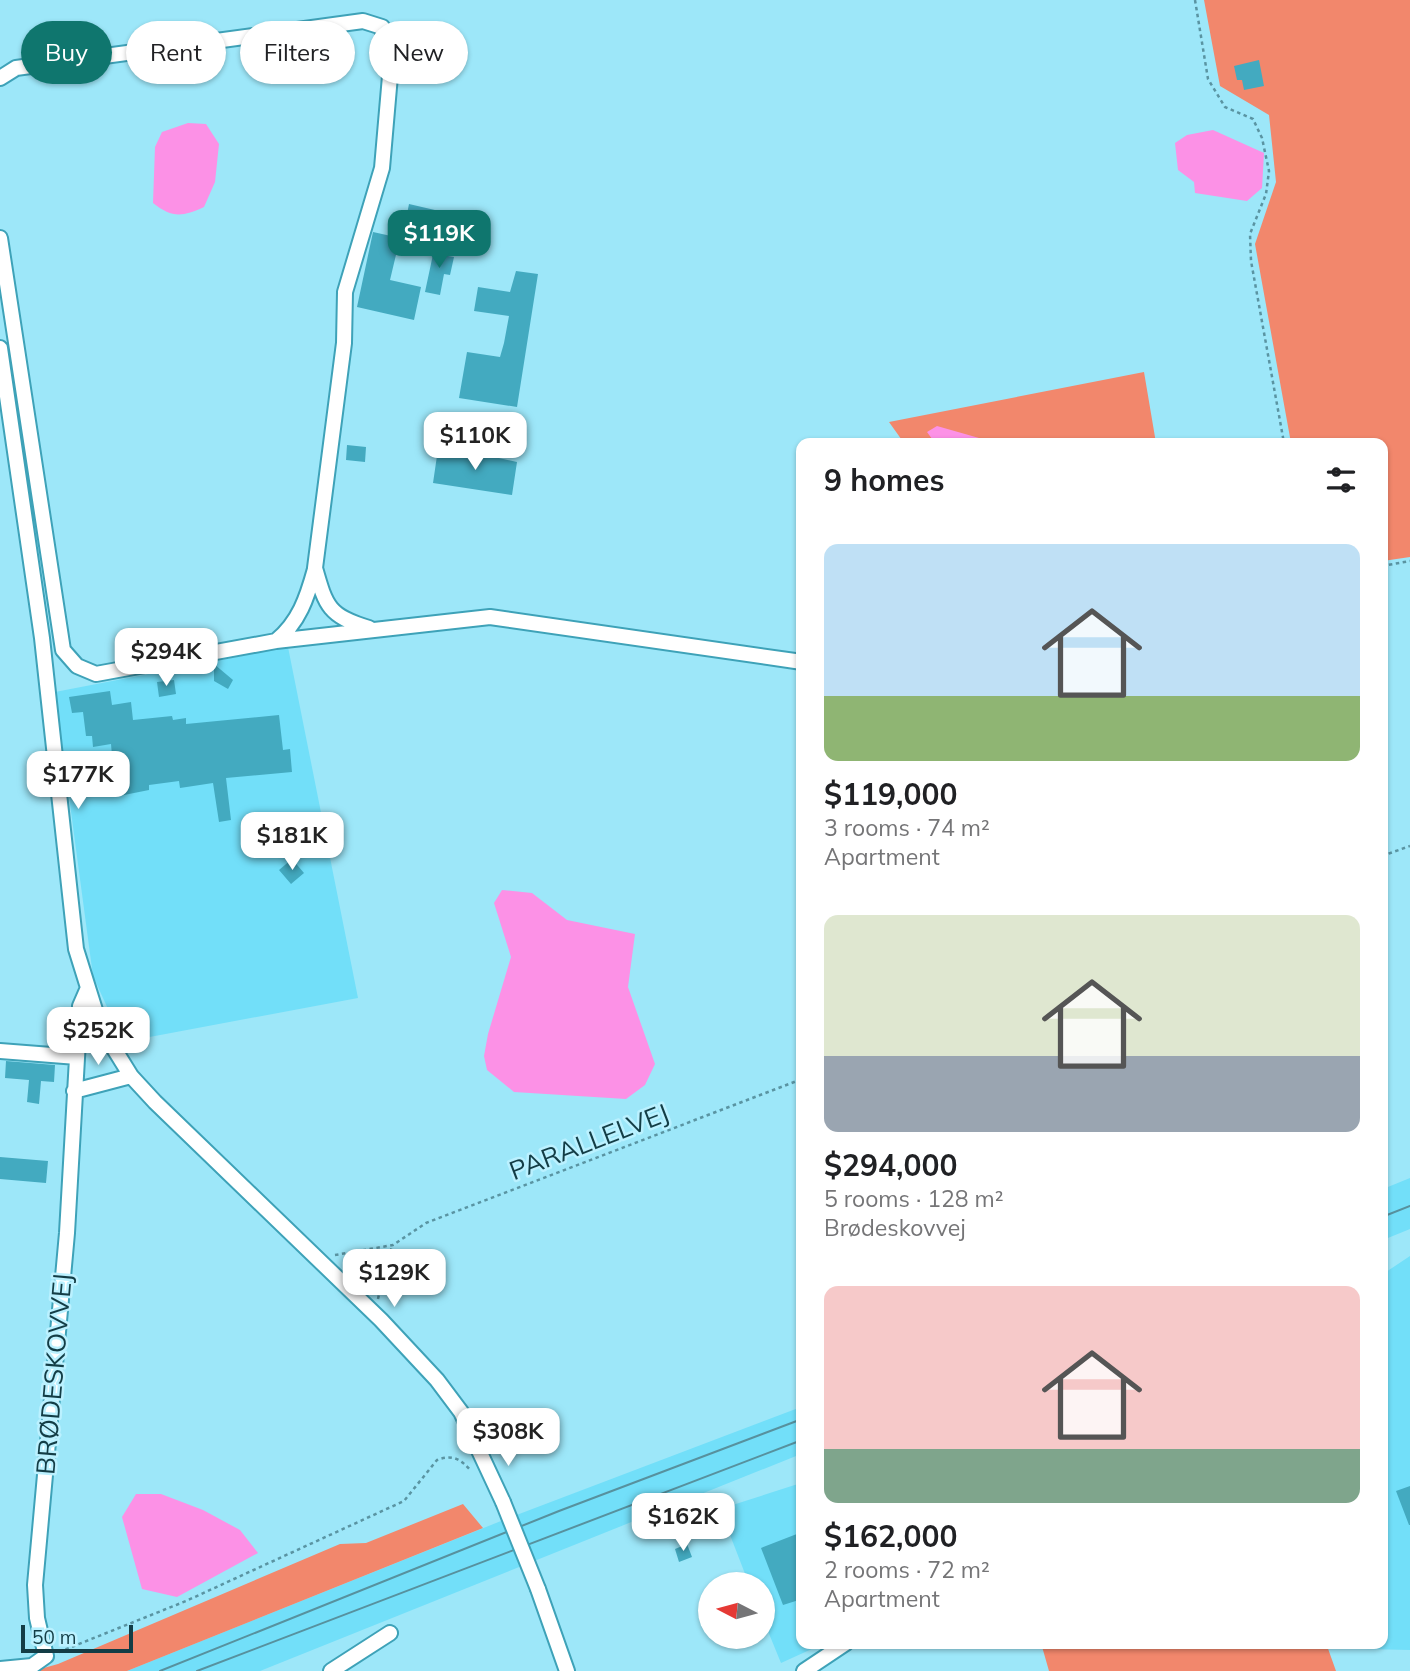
<!DOCTYPE html>
<meta charset="utf-8">
<style>
:root{--surface:#fff;--page:#f6f6f6;--text:#202124;--muted:#757577;--accent:#0f766e}
body{margin:0;font-family:Mulish,sans-serif;background:var(--page);color:var(--text);height:100vh;display:flex;flex-direction:column;font-size:26px;white-space:nowrap}
*{box-sizing:border-box;margin:0}
p{font-size:23px;color:var(--muted)}
.icon{flex:none;width:38px;height:38px;fill:none;stroke:currentColor;stroke-width:2;stroke-linecap:round;stroke-linejoin:round}
.map{position:relative;flex:1;overflow:hidden}
.panel{position:absolute;left:796px;top:438px;width:592px;height:1211px;display:flex;flex-direction:column;background:var(--surface);border-radius:14px;box-shadow:0 2px 5px #0004}
.panel>*{flex:none}
.hud{position:absolute;left:21px;top:21px;width:665px;height:63px;display:flex;gap:14px}
.needle{width:46px;rotate:276deg}
.fabs{position:absolute;left:698px;top:1572px;display:grid;gap:14px}
.fabs a{display:grid;place-items:center;width:77px;height:77px;border-radius:50%;background:var(--surface);box-shadow:0 2px 5px #0004;font-size:35px}
.scale{position:absolute;left:21px;bottom:18px;width:112px;box-sizing:border-box;padding-left:7px;border:4px solid #133d46;border-top:0;font-size:19px;line-height:24px;white-space:nowrap;color:#133d46;-webkit-text-stroke:5px #bbf1ff;paint-order:stroke}
.price{position:absolute;translate:-50% -60px;padding:0 16px;border-radius:14px;background:#fff;color:#222;font-size:23px;line-height:46px;filter:drop-shadow(0 2px 4px #0008)}
.price::after{content:'';position:absolute;left:50%;top:42px;width:21px;height:16px;margin-left:-10px;background:inherit;clip-path:polygon(0 0,100% 0,50% 100%)}
.price.active{background:var(--accent);color:#fff}
ul{padding:0;list-style:none}
li{display:grid;align-content:center;gap:14px;height:371px;padding:0 28px}
li span{display:grid;place-items:center;height:217px;border-radius:14px;color:#555}
li>.icon{margin-inline-start:auto}
span .icon{width:126px;height:126px;fill:#fffc;stroke-width:1}
li b{font-size:30px}
h2{display:flex;justify-content:space-between;align-items:center;height:84px;padding:0 28px;font-size:30px}
.tag{padding:0 24px;border-radius:32px;background:var(--surface);box-shadow:0 2px 5px #0004;font-size:24px;line-height:63px}
.tag.active{background:var(--accent);color:#fff}
.map>svg:first-child{display:block}
</style>
<div class="map">
<svg width="1410" height="1671" viewBox="0 0 1410 1671">
<rect width="100%" height="100%" fill="#9de7f9"/>
<!-- built -->
<path fill="#72dff9" d="M288,647l70,351 -235,44 -30,-66 -38,-284z
M1410,1178v51l-27,11v-51z
M1410,1256v394l-46,-1 -2,-6h20l1,-369z
M801,1407v47l-541,217h-133l379,-152z
M801,1483l1,160h23l-44,20 -18,-44v-35h-14l-29,-75z"/>
<!-- green -->
<path fill="#f2876c" d="M1204,0h206v557l-27,4 -1,-118h-91l-36,-199 21,-62 -7,-67 -49,-29z
M1144,372l12,71h-252l-15,-21z
M463,1504l20,24 -356,143h-94l25,-7 282,-120 26,-1z
M1041,1643h285l10,28h-287z"/>
<!-- water -->
<path fill="#fc91e6" d="M188,123l18,1 13,20 -4,38 -11,25c-22,10 -32,11 -51,-4l2,-56 7,-15z
M1213,130l51,23 -2,35 -15,13 -52,-8 -1,-11 -16,-12 -3,-27 12,-8z
M937,426l42,12 5,5h-49l-8,-11z
M502,890l30,3 35,27 68,14 -7,53 27,77 -10,21 -19,14 -112,-7 -27,-22 -3,-14 4,-22 23,-77 -17,-54z
M136,1494h25l42,16 37,20 18,23 -81,44 -35,-8 -20,-72z"/>
<!-- building -->
<path fill="#43aac0" d="M1259,60l5,26 -20,4 -2,-10h-5l-3,-14z
M409,204l43,10 -5,20 -42,-10z
M373,232l27,6 -10,42 31,7 -7,33 -57,-13z
M435,245l15,4 -2,7 6,1 -4,18 -6,-1 -4,21 -15,-3z
M516,271l22,3 -21,133 -58,-9 8,-46 33,5 4,-14 5,-27 -35,-5 4,-24 32,5z
M347,445l19,2 -1,15 -19,-2z
M438,449l34,5v-2l45,10 -5,33 -79,-12z
M214,664l19,16 -5,9 -14,-8z
M174,680l2,14 -17,3 -2,-15z
M110,691l2,14 19,-3 2,18 39,-4 1,4 13,-2v6l93,-9 4,35 7,-1 2,23 -66,6 5,42 -12,2 -6,-39 -33,5 -1,-7 -30,4v5l-35,7 -8,-6 -1,-10 8,-14 -2,-23 -18,3 -1,-11h-6l-3,-24 -11,1 -3,-16z
M292,859l12,14 -13,11 -12,-14z
M6,1061l49,4 -1,17 -13,-1 -2,23 -12,-2 2,-22 -24,-2z
M0,1157l48,4 -2,22 -46,-4z
M1410,1486v39h-1l-13,-34z
M802,1532v67l-19,6 -22,-57z
M687,1544l5,13 -13,5 -4,-13z"/>
<g fill="none" stroke-linecap="round" stroke-linejoin="round">
<!-- minor casing -->
<g stroke="#3ea2b8" stroke-width="18">
<path id="minor" d="M0,78l16,-10 347,-47 19,6 8,49 -8,92 -37,124 -1,51 -29,225c11,39 14,48 54,60
M0,238l63,412 14,16 19,8 180,-33 214,-24 312,45
M0,348l42,290 34,311 24,77 31,50 24,26 226,218 56,60 24,32 42,90
M276,641c23,-19 31,-43 39,-72
M0,1051l77,6
M74,1091l57,-15
M538,1589l29,82
M0,1669l32,-3 14,-10 -9,-38 -2,-33 32,-352 13,-227 7,-16
M331,1671l59,-38
M804,1671l42,-28"/>
</g>
<!-- path -->
<path stroke="#5a94a2" stroke-width="2.5" stroke-dasharray="3.5 3.5" stroke-linecap="butt" d="M1195,0l13,79 17,28 28,12 9,19 7,33 -3,23 -16,40 1,27 33,182
M1382,566l28,-5
M1382,856l28,-10
M335,1255l58,-10 33,-22 376,-144
M378,1299l8,-38 7,-16
M59,1652l127,-51 218,-100 33,-41c15,-6 24,-1 34,11"/>
<!-- minor -->
<use href="#minor" stroke="#fff" stroke-width="14"/>
<!-- tram -->
<path stroke="#57919e" stroke-width="2" d="M1382,1217l28,-11
M160,1671l399,-160 243,-92
M197,1671l605,-231"/>
<!-- minor-bridge casing -->
<g stroke="#3ea2b8" stroke-width="18" stroke-linecap="butt">
<path id="minor-bridge" d="M503,1502l35,87"/>
</g>
<!-- minor-bridge -->
<use href="#minor-bridge" stroke="#fff" stroke-width="14"/>
</g>
<g text-anchor="middle" stroke-width="5" stroke-linejoin="round" paint-order="stroke">
<!-- street labels -->
<g font-size="26" fill="#133d46" stroke="#bbf1ff">
<text transform="translate(589 1142) rotate(-21)" y="9">PARALLELVEJ</text>
<text transform="translate(54 1374) rotate(-85)" y="9">BRØDESKOVVEJ</text>
</g>
</g>
</svg>
<div class="fabs">
<a><svg class="needle" viewBox="-14 -14 28 28"><path d="M0-13l5 13h-10z" fill="#e53935"/><path d="M0 13l5-13h-10z" fill="#757577"/></svg></a>
</div>
<div class="scale">50 m</div>
<b class="price active" style="left:439px;top:270px">$119K</b>
<b class="price" style="left:475px;top:472px">$110K</b>
<b class="price" style="left:166px;top:688px">$294K</b>
<b class="price" style="left:78px;top:811px">$177K</b>
<b class="price" style="left:292px;top:872px">$181K</b>
<b class="price" style="left:98px;top:1067px">$252K</b>
<b class="price" style="left:394px;top:1309px">$129K</b>
<b class="price" style="left:508px;top:1468px">$308K</b>
<b class="price" style="left:683px;top:1553px">$162K</b>
<div class="hud">
<a class="tag active">Buy</a>
<a class="tag">Rent</a>
<a class="tag">Filters</a>
<a class="tag">New</a>
</div>
<section class="panel">
<h2>9 homes<svg class="icon" aria-label="filters" viewBox="0 0 24 24"><path d="M4 7h16M4 17h16"/><circle cx="9" cy="7" r="2"/><circle cx="15" cy="17" r="2"/></svg></h2>
<ul>
<li><span style="background:linear-gradient(#bfe0f5 70%,#8fb573 0)"><svg class="icon" aria-label="home" viewBox="0 0 24 24"><path d="M3 11l9-7 9 7M6 9v11h12V9"/></svg></span><div><b>$119,000</b><p>3 rooms · 74 m²</p><p>Apartment</p></div></li>
<li><span style="background:linear-gradient(#dfe7d0 65%,#9aa5b1 0)"><svg class="icon" aria-label="home" viewBox="0 0 24 24"><path d="M3 11l9-7 9 7M6 9v11h12V9"/></svg></span><div><b>$294,000</b><p>5 rooms · 128 m²</p><p>Brødeskovvej</p></div></li>
<li><span style="background:linear-gradient(#f6c9c9 75%,#7fa58c 0)"><svg class="icon" aria-label="home" viewBox="0 0 24 24"><path d="M3 11l9-7 9 7M6 9v11h12V9"/></svg></span><div><b>$162,000</b><p>2 rooms · 72 m²</p><p>Apartment</p></div></li>
</ul>
</section>
</div>
